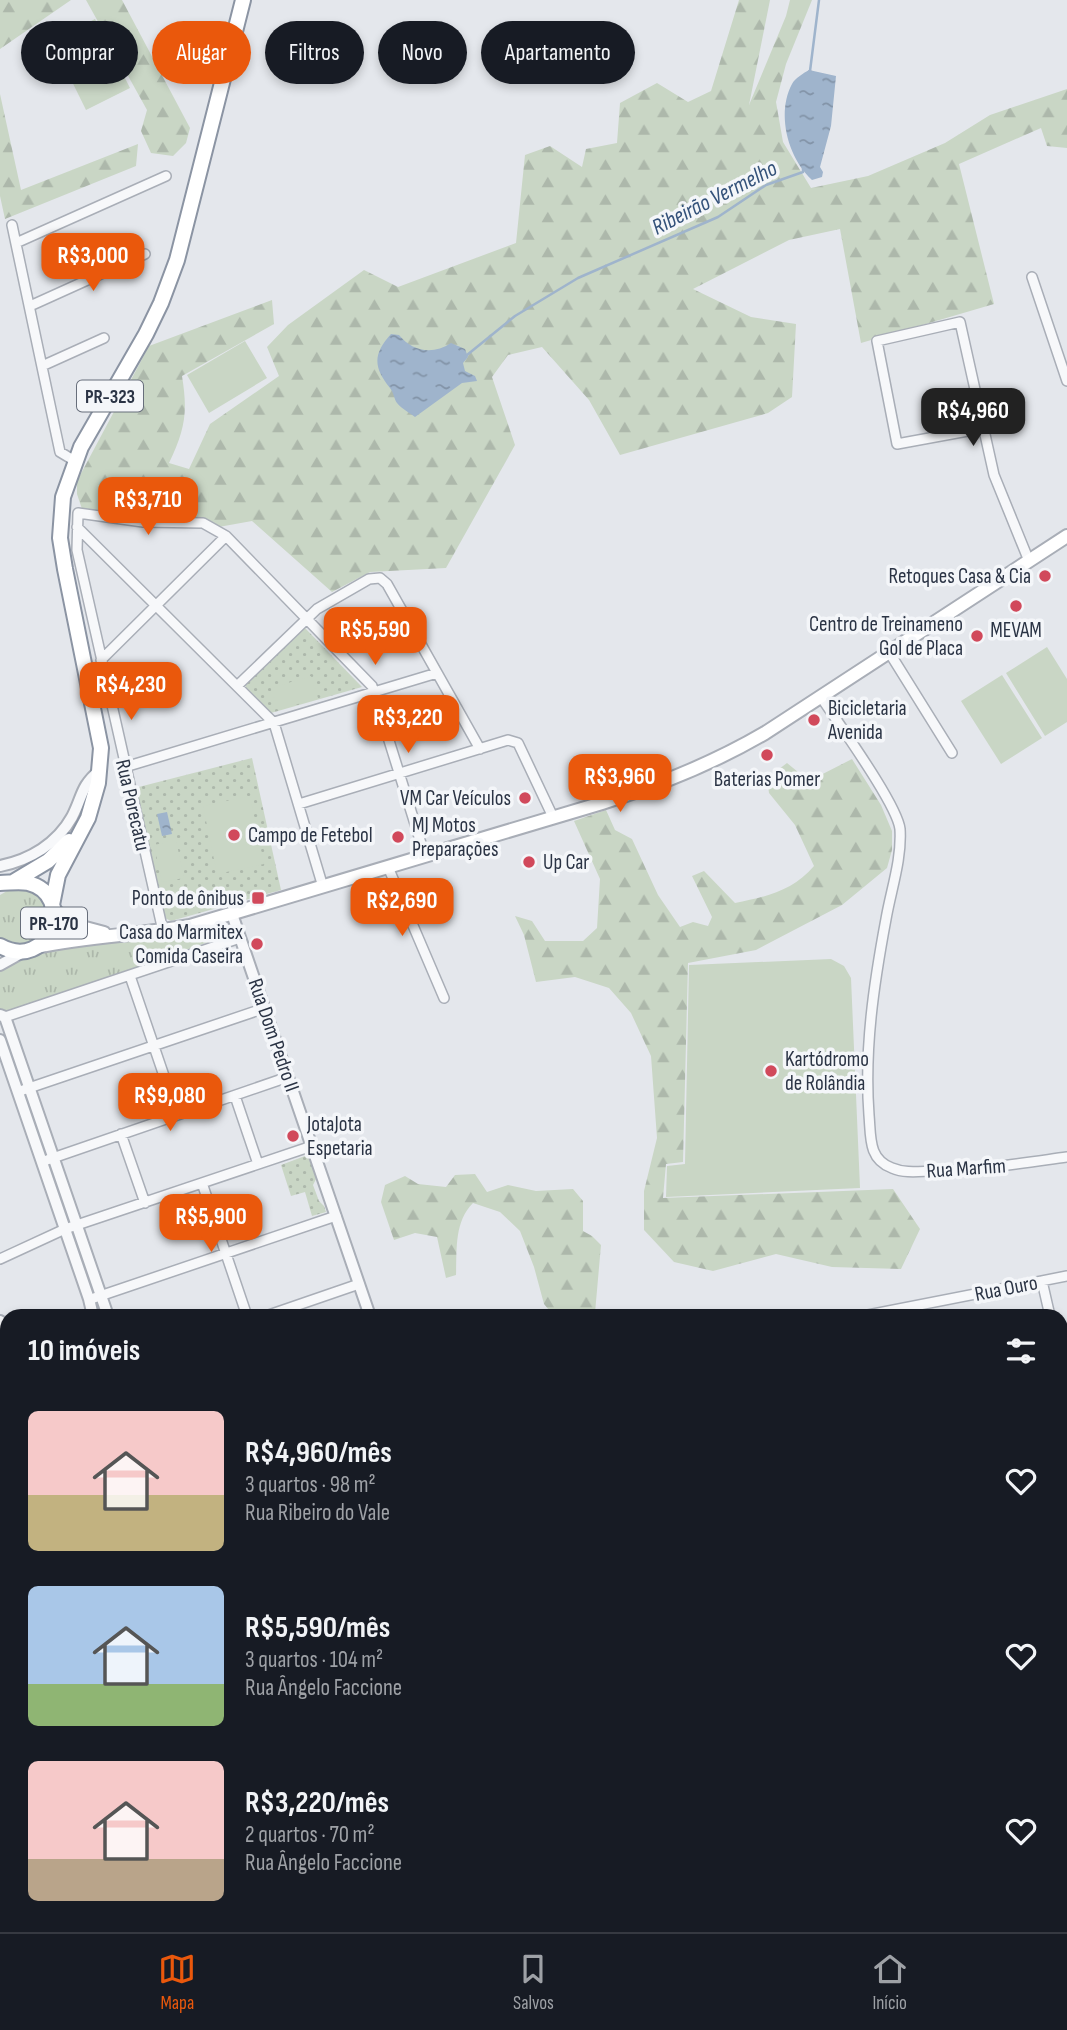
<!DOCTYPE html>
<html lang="pt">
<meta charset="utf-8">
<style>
:root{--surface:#171b24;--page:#20242c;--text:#f1f3f6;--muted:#9ea1a6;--line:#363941;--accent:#ea580c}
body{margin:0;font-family:"Sofia Sans Condensed",sans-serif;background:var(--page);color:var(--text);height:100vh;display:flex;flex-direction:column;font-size:26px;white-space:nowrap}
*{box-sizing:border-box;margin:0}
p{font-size:23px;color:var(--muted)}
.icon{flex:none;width:38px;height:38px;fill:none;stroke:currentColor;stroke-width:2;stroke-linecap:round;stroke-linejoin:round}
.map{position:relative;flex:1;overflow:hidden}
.details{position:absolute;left:0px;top:1309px;width:1068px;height:623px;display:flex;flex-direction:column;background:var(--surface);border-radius:21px 21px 0 0;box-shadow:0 4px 10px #0003}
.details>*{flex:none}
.banner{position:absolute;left:21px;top:21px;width:700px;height:63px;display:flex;gap:14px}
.price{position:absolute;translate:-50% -60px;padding:0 16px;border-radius:14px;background:var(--accent);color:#fff;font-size:23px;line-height:46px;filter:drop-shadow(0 2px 4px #0008)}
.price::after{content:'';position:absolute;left:50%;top:42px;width:21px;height:16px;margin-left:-10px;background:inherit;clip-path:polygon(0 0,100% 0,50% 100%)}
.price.selected{background:#222;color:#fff}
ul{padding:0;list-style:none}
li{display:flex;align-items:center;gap:21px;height:175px;padding:0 28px}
li span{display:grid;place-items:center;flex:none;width:196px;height:140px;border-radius:10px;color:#555}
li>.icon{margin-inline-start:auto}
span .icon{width:84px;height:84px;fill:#fffc;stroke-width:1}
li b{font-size:30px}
h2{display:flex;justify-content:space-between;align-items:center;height:84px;padding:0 28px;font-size:30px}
.chip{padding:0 24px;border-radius:32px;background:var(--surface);box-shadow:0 4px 10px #0003;font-size:24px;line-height:63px}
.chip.selected{background:var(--accent);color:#fff}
.tab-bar{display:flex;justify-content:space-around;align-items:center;height:98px;border-top:2px solid var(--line);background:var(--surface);font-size:19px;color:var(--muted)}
.tab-bar a{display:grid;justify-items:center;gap:4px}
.tab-bar .selected{color:var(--accent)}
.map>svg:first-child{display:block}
</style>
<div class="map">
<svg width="1067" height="1932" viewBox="0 0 1067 1932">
<defs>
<pattern id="grass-tufts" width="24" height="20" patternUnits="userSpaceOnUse" patternTransform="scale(1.75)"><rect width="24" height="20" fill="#c9d6c5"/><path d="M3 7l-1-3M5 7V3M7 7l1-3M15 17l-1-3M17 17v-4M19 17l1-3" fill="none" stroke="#adb8ab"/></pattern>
<pattern id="forest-firs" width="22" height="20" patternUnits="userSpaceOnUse" patternTransform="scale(1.75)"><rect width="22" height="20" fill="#c9d6c5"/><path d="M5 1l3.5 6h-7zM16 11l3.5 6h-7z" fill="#adb8ab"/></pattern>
<pattern id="park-dots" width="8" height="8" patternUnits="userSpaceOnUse" patternTransform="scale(1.75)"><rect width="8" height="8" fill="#c9d6c5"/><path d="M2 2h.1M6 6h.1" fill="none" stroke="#adb8ab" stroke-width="1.8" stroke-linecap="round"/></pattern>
<pattern id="water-ripples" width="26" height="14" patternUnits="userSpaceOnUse" patternTransform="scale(1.75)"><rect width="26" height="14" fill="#9fb4cc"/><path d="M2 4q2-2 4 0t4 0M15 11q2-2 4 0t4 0" fill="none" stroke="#8293a7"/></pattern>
</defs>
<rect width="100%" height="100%" fill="#e4e7ec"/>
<!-- grass -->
<path fill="url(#grass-tufts)" d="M14,887c27,3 29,10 34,35 -12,20 -24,32 -48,17v-44z
M221,927h4l2,7 -7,4 -213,74 -7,-2v-39c46,-31 100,-27 152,-30 24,-1 47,-8 69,-14z"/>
<!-- forest -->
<path fill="url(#forest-firs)" d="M0,0h71l-71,49z
M86,0h36l68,128 -4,15 -13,13 -22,-3 -10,-22 6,-21z
M739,0h31l-21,105 37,-89 4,-16h22l-26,64 -10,38 7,40 28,46 57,-12 77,-33 45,-28 77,-26v59l-20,-2 -6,-18 -82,36 35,140 -133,39 -21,-114 -51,11 -96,49 58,28 45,7 -4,73 -24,16 -148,42 -31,-55 -47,-53 -34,8 -16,22 23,68 -69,123 -76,4 -38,20 -80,-71 -39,7 -95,-4 -33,-6 -8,-24v-13l72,-135 123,-46 2,24 -92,52c6,37 3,53 -13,87l20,6 21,-45 69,-48 -12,-29 21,-22 76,-55 34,17 118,-44 9,-88 25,-9 32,21 4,-18 31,-6 3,-40 37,-20 31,19 23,-11z
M0,94l21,96 117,-46 -2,22 -131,53 -5,-23z
M852,759l29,46 11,26v19l-5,18 -45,37 -86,45 -68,13 -5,199 -17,2 -3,34 230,-9 27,40 -19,40 -69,-2 -56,-13 -63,17 -39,-9 -30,-32v-39l13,-53 -6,-82 -20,-43 -22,-25 -34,-11 -39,5 -12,-47 -9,-19 17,5 13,20h38l14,-13 3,-49 -26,-58 32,-11 9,20 17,9 26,56 22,32 13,-5 15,4 4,-9 -20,-41 12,-5 31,32c30,-6 58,-12 79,-37l-19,-41 -26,-32 -2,-15 20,-15 22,18z
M475,1174l12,18 21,-7 28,6 37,-2 10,12v30l9,5 9,9 -6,68 -2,3 -40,-1 -9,-11 -10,-37 -14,-36 -20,-19 -27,-9c-19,19 -16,47 -17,72l-10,3 -9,-41 -22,-4 -21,7 -13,-38 4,-17 20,-9 13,8 28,3 9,-12z"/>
<!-- park -->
<path fill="url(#park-dots)" d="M305,628l57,59 -91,26 -26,-27z
M252,758l29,132 -110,31 -6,-3 -34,-129z
M305,1156l4,1 7,22 -3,6 6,16 5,5 2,6 -14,4 -7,-24 -14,4 -10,-31z
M676,1925h90l-3,7h-91z
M787,1925h56l4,7h-63z"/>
<!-- garden -->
<path fill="#c9d6c5" d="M95,19l35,69 -44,22 -34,-69z
M245,341l22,37 -58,35 -22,-38z
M1047,647l20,32v43l-22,14 -39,-63z
M1002,675l40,63 -41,26 -40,-63z
M311,676l7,22 -40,12 -7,-22z
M250,796l14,68 -47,10 -14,-68z
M176,840l8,38 -22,4 -8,-37z
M831,959l13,7 7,12 9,210 -194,9 1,-31 18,-2 4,-199z"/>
<!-- water -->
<path fill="url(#water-ripples)" d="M809,70l27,6 -5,50 -11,41 3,5 -1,5 -10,3c-24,-22 -36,-66 -20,-96 3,-6 12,-11 17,-14z
M391,334l8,1c14,17 34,20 52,8l14,6 3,8 -5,6 2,8 10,5 2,5 -15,2 -47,34c-5,-4 -13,-8 -18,-14 -3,-4 -3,-10 -7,-15 -17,-21 -17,-34 1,-54z
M167,812l5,22 -10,2 -5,-22z"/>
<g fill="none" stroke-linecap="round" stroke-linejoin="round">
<!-- stream -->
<path stroke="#9fb4cc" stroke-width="2.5" d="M810,71l9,-71
M467,355l48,-39 63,-38 140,-61 48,-32 37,-13v-4"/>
<!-- minor casing -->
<g stroke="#a9aeb7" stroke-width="12">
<path id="minor" d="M12,225l48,227 15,9
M16,243l150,-67
M1032,277l35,104
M30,306l115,-52
M42,366l62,-28
M984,428l-87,16 -20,-103 83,-19 34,153 35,86
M77,527l197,196 49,164
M889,652l63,101
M101,660l125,-124
M237,686l80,-77 52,-30 11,-1 7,6 93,165
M821,697c17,26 76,107 79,132 2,30 -9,61 -14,90 -12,64 -22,130 -17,196 2,22 -1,44 23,53 14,6 29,3 43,3 44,-1 88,-8 132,-14
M125,767l312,-94
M299,804l209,-64 10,3 35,74
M388,867l56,131
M163,931l-86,-381 1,-37 65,9 60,1 23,13 146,150 53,170
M130,976l47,138
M5,1017l235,-79
M23,1090l242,-82
M235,1096l23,68
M121,1134l24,69
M47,1160l241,-83
M202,1183l45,133
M0,1259l65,-30 247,-83
M1042,1281l8,35
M94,1298l242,-82
M266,1316l93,-32
M863,1316l204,-40
M1060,1365l7,31
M0,1429l7,-4
M1060,1500l7,-2
M0,1516l7,-6
M0,1639l7,-10
M0,1716l7,5
M0,1771l7,-9
M1060,1800l7,-17
M1060,1822l7,3
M0,1845l7,-2
M0,1868l7,-2
M0,1912l7,2
M1060,1917l7,2
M48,1925l26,7
M454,1925l3,7
M853,1925l3,7
M948,1925l1,7
M218,1929l8,-4
M107,1932l4,-7
M185,1932l4,-7
M421,1932l15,-7
M569,1932l2,-7
M663,1932l4,-7"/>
</g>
<!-- tertiary casing -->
<g stroke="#a9aeb7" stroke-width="14">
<path id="tertiary" d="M0,866c30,-6 57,-22 72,-49 11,-21 8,-30 28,-47
M232,914l138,402
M0,965l25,-14
M0,1015l5,2 103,299
M0,1040l89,259 4,17
M0,1321l7,5
M0,1341l7,4
M1060,1720l7,3
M1060,1730l7,2"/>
</g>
<!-- secondary casing -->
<g stroke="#a9aeb7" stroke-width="16">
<path id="secondary" d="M54,910l20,15 30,8
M37,947c51,-11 102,-12 153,-21l412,-123c57,-18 112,-40 163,-70l302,-197"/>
</g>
<!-- trunk casing -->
<g stroke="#8b94a3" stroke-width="18">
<path id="trunk" d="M13,882l35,-21 21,-20
M0,883c9,0 19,-2 28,0 49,12 21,90 -28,63
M52,905l6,-30 30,-57 10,-35 3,-35 -36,-179 -5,-31 3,-41 18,-50 65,-113 15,-31 16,-43 66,-260"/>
</g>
<!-- minor -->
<use href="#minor" stroke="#f7f8fa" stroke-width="9"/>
<!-- tertiary -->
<use href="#tertiary" stroke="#f7f8fa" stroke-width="10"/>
<!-- secondary -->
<use href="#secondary" stroke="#fff" stroke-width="12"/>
<!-- trunk -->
<use href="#trunk" stroke="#fff" stroke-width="14"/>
</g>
<!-- markers -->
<g fill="#d1495b" stroke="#f4f6f9" stroke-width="2.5">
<circle cx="1045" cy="576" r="7"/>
<circle cx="1016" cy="606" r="7"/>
<circle cx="977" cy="636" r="7"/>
<circle cx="814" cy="720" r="7"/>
<circle cx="767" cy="755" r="7"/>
<circle cx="525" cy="798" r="7"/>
<circle cx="234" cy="835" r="7"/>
<circle cx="398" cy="837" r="7"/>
<circle cx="529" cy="862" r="7"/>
<rect x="251" y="891" width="14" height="14" rx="3.5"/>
<circle cx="257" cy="944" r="7"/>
<circle cx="771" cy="1071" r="7"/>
<circle cx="293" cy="1136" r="7"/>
</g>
<g text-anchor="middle" stroke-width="7" stroke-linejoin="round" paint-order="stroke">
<!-- shield labels -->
<g fill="#f4f6f9" stroke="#676e7b" stroke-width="2">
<rect x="77" y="380.5" width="66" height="31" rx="5"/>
<rect x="21" y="907.5" width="66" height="31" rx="5"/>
</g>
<g font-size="19" font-weight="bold" fill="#2b3445">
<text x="110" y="403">PR-323</text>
<text x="54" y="930">PR-170</text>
</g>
<!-- poi labels -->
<g font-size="21" fill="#2b3445" stroke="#f4f6f9" text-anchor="start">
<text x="1031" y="583" text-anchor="end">Retoques Casa &amp; Cia</text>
<text x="963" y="631" text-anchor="end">Centro de Treinameno<tspan x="963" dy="24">Gol de Placa</tspan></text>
<text x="1016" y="637" text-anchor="middle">MEVAM</text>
<text x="828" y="715">Bicicletaria<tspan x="828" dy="24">Avenida</tspan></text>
<text x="767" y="786" text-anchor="middle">Baterias Pomer</text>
<text x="511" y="805" text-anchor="end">VM Car Veículos</text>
<text x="412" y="832">MJ Motos<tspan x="412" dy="24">Preparações</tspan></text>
<text x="248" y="842">Campo de Fetebol</text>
<text x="543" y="869">Up Car</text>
<text x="244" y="905" text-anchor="end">Ponto de ônibus</text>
<text x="243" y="939" text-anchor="end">Casa do Marmitex<tspan x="243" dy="24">Comida Caseira</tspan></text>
<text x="785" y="1066">Kartódromo<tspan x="785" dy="24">de Rolândia</tspan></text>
<text x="307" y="1131">JotaJota<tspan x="307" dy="24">Espetaria</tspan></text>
</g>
<!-- street labels -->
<g font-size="21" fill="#2b3445" stroke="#f4f6f9">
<text transform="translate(133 805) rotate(77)" y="7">Rua Porecatu</text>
<text transform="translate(274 1035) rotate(71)" y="7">Rua Dom Pedro II</text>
<text transform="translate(966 1168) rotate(-4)" y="7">Rua Marfim</text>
<text transform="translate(1006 1288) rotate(-11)" y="7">Rua Ouro</text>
</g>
<!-- water labels -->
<g font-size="23" font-style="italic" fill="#34527a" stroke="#f4f6f9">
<text transform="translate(714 197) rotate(-27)" y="8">Ribeirão Vermelho</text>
</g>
</g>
</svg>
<b class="price" style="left:93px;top:293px">R$3,000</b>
<b class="price selected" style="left:973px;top:448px">R$4,960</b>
<b class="price" style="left:148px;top:537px">R$3,710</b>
<b class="price" style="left:375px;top:667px">R$5,590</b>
<b class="price" style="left:131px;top:722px">R$4,230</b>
<b class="price" style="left:408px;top:755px">R$3,220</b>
<b class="price" style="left:620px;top:814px">R$3,960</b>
<b class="price" style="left:402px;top:938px">R$2,690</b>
<b class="price" style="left:170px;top:1133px">R$9,080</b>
<b class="price" style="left:211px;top:1254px">R$5,900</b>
<div class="banner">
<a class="chip">Comprar</a>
<a class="chip selected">Alugar</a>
<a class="chip">Filtros</a>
<a class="chip">Novo</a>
<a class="chip">Apartamento</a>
</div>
<section class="details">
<h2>10 imóveis<svg class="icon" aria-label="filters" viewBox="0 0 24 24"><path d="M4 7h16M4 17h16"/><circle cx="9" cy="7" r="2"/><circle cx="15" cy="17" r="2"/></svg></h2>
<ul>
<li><span style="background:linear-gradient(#f6c9c9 60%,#c2b280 0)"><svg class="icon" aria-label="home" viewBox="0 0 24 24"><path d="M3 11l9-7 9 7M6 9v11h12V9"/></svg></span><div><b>R$4,960/mês</b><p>3 quartos · 98 m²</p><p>Rua Ribeiro do Vale</p></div><svg class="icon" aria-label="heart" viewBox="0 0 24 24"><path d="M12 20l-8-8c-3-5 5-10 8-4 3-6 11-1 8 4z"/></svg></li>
<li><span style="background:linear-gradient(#a9c7e8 70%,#8fb573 0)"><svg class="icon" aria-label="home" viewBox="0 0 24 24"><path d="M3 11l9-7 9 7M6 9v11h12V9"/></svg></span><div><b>R$5,590/mês</b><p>3 quartos · 104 m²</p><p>Rua Ângelo Faccione</p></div><svg class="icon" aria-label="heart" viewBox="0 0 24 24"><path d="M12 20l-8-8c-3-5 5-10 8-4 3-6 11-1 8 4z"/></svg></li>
<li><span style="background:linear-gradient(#f6c9c9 70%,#b9a48a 0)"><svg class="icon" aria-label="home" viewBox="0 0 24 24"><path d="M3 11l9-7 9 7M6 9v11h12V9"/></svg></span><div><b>R$3,220/mês</b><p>2 quartos · 70 m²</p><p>Rua Ângelo Faccione</p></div><svg class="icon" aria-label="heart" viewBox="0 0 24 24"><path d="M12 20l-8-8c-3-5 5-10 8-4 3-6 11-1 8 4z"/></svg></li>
</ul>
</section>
</div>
<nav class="tab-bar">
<a class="selected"><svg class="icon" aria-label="map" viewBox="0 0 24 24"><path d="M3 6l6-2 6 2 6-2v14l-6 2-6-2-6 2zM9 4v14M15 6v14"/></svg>Mapa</a>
<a><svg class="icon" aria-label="saved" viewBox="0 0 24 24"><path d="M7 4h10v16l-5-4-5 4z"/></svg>Salvos</a>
<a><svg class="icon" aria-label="home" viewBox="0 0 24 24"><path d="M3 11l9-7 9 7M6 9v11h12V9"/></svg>Início</a>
</nav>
